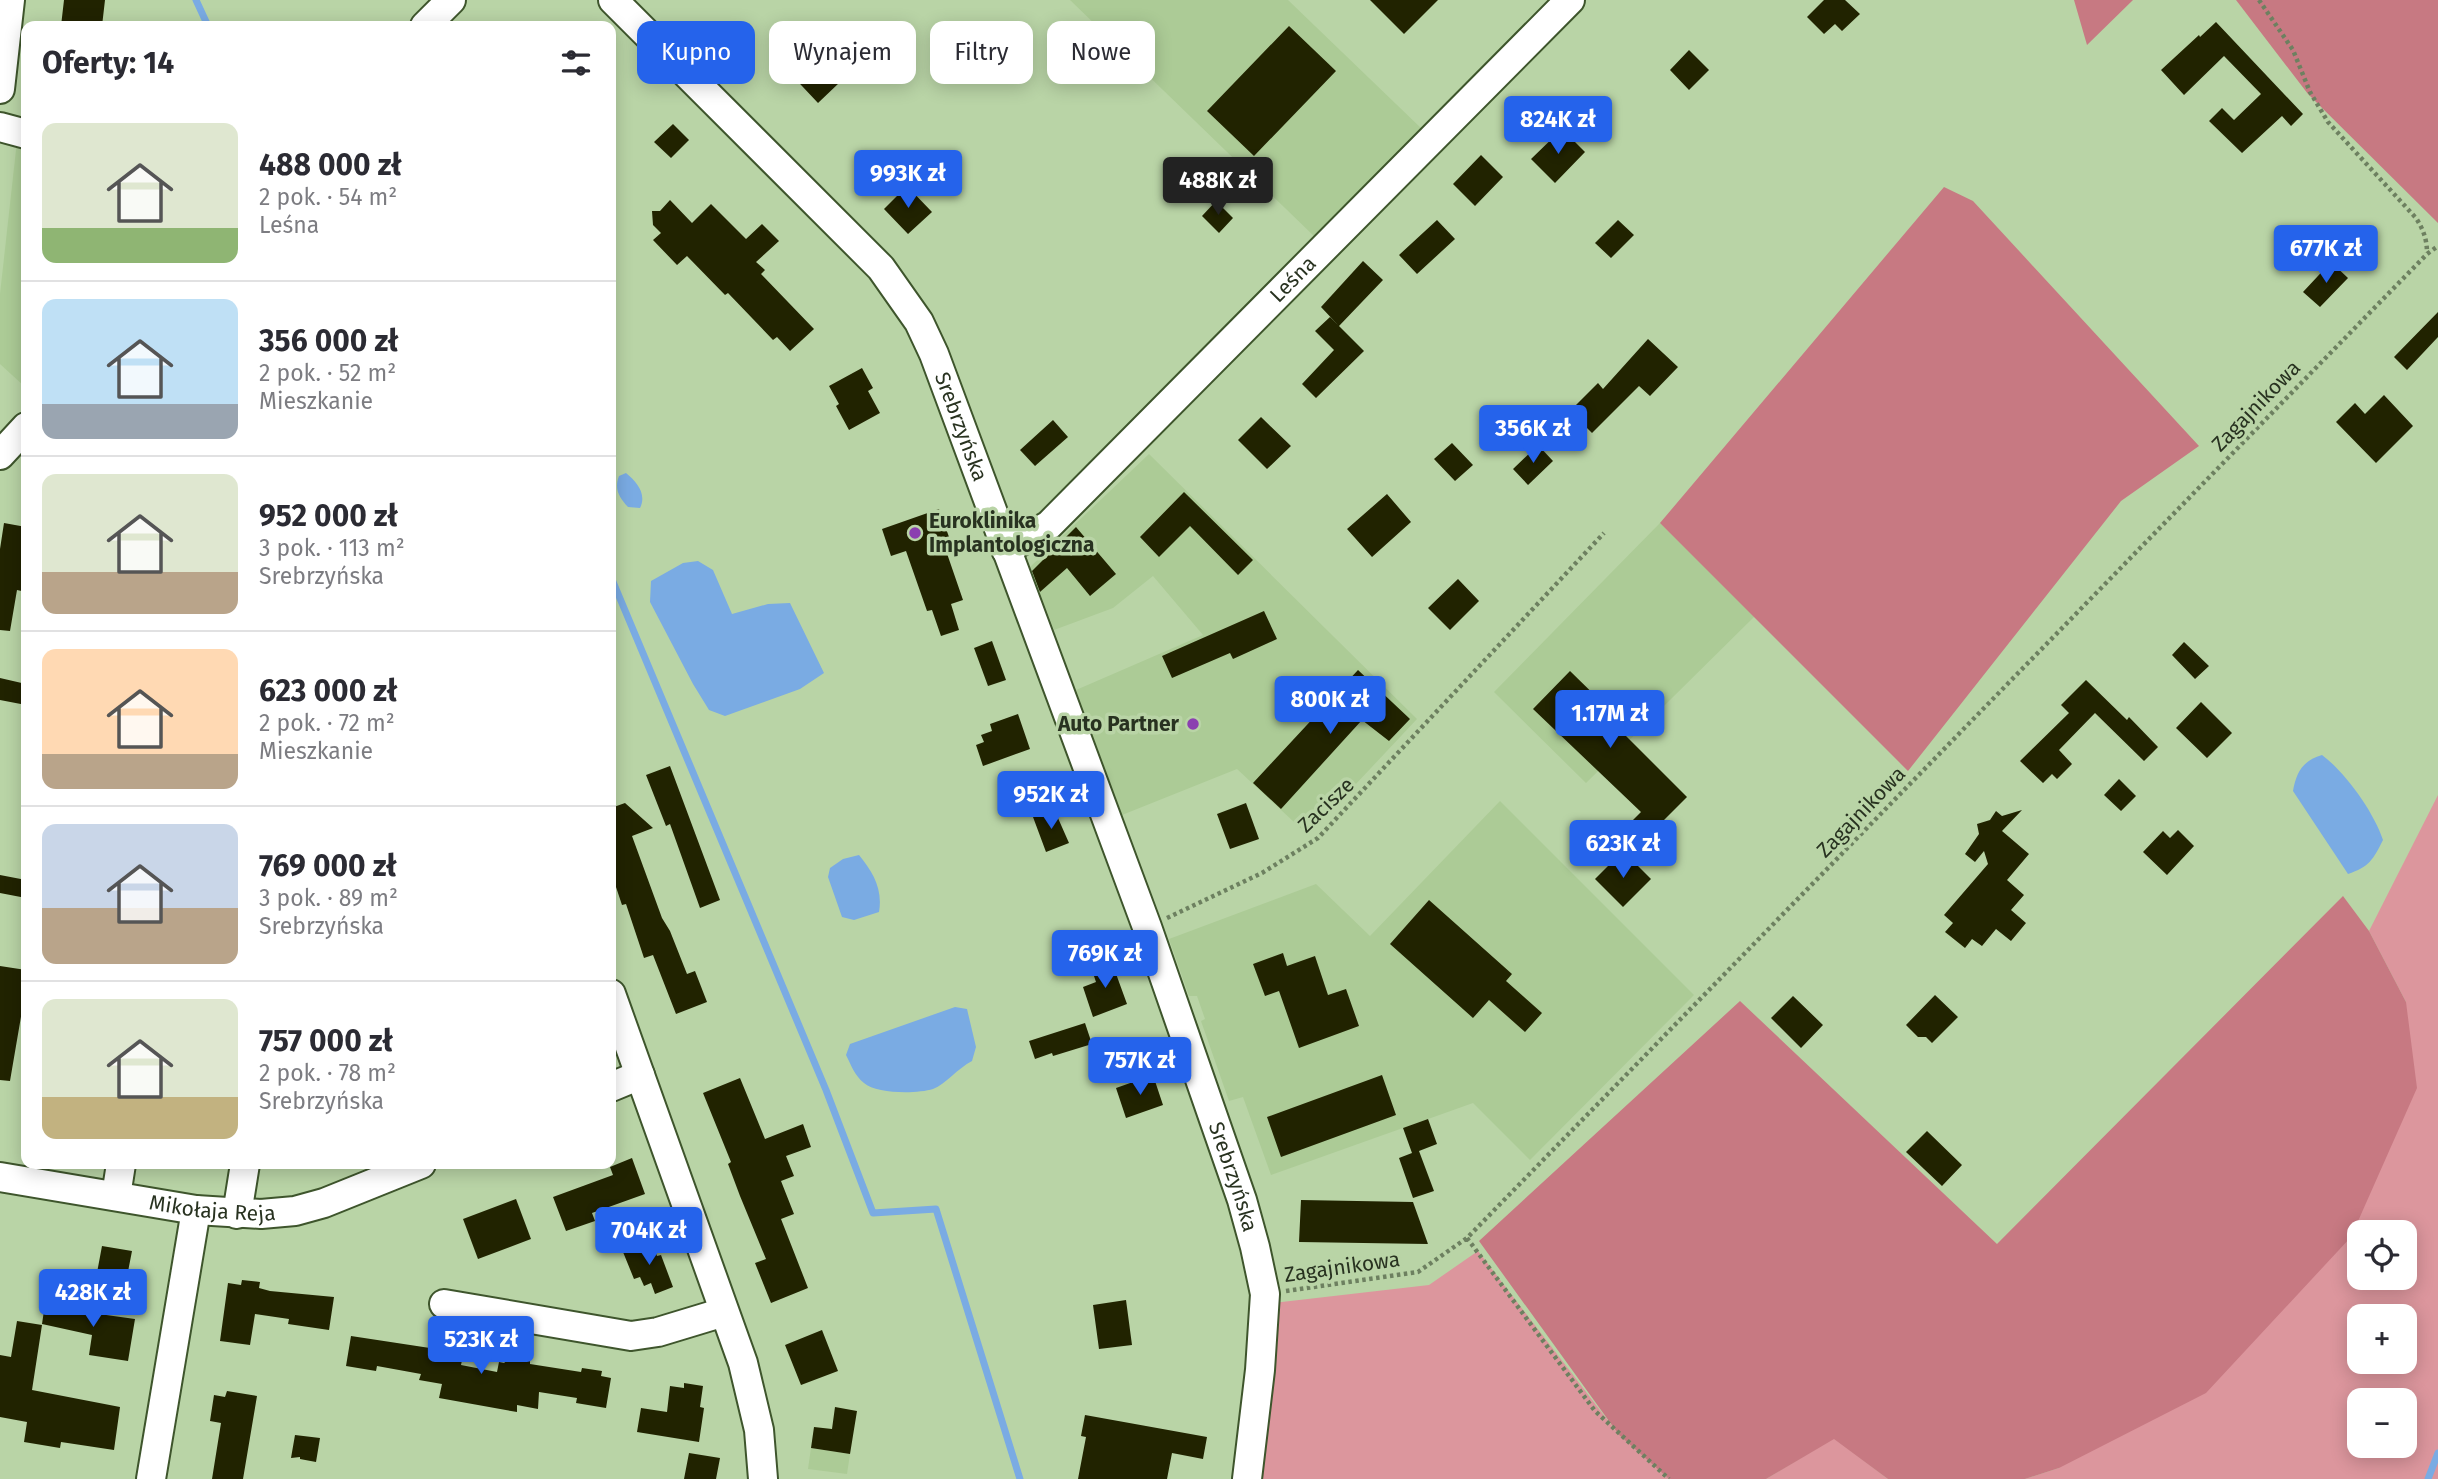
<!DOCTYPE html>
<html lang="pl">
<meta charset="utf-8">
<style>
:root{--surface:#fff;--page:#f7f7f7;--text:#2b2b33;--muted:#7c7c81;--line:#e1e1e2;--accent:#2563eb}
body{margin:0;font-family:"Fira Sans",sans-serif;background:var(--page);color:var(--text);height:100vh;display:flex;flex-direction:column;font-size:26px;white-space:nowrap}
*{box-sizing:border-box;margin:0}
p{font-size:23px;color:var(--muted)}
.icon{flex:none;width:38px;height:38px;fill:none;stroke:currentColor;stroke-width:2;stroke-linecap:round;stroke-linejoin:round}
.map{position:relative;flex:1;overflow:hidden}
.panel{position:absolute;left:21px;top:21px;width:595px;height:1148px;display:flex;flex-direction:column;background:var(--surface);border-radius:14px;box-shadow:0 4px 18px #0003}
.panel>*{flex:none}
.hud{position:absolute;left:637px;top:21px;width:665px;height:63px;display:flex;gap:14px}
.controls{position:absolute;left:2347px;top:1220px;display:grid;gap:14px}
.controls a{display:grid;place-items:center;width:70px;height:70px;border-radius:14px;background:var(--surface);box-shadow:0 4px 18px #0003;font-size:35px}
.price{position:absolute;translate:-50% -60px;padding:0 16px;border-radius:7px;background:var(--accent);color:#fff;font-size:23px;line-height:46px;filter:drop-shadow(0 2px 4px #0008)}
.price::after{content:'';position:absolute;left:50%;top:42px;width:21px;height:16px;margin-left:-10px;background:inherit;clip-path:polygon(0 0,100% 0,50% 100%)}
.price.on{background:#222;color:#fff}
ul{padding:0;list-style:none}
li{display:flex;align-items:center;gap:21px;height:175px;padding:0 21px}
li+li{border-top:2px solid var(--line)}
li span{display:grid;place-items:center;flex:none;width:196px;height:140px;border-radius:14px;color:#555}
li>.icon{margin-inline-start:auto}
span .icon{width:84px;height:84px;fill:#fffc;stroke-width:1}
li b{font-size:30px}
h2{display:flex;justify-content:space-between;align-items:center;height:84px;padding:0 21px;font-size:30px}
.pill{padding:0 24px;border-radius:14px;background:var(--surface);box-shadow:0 4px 18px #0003;font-size:24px;line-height:63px}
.pill.on{background:var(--accent);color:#fff}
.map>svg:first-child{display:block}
</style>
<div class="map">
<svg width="2438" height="1479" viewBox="0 0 2438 1479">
<rect width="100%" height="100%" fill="#b9d4a6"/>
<!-- built -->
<path fill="#accb96" d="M1070,0h218l135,130 -106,109z
M17,141l9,8v235l-2,2 -24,-22v-70z
M1149,454l268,265 -109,116 -71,-66 -115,46 -46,-125 127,-55 -50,-59 -40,32 -59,22 -24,-63z
M1660,523l95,93 -169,167 -92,-91z
M1500,801l194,194 -164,165 -57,-57 -202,72 -28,-78 -14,4 -28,-80 4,-2 -8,-23h-8l-20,-57 147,-55 54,52z
M811,1448l39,6 -3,20 -39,-5z"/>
<!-- green -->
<path fill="#dc969d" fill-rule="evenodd" d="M2438,795v684h-413l34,-11 347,-466 -37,-71zM2359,1232h45v46h-45zM2359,1316h45v46h-45zM2359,1400h45v46h-45z
M1478,1251l141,184 50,44h-412l16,-176 156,-18z
M1834,1438l54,41h-122z"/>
<!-- forest -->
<path fill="#c77982" d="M2074,0h59l-46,45z
M2236,0h202v223l-130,-129z
M1944,187l29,14 226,245 -78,55 -213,270 -248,-248z
M2343,896l26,35 37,71 11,86 -66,149 -145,156 -147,75 -34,11h-137l-54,-40 -68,40h-97l-50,-44 -140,-194 261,-240 257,243z"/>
<!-- water -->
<path fill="#7aabe3" d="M626,473c11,9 21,21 14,35l-12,-1c-9,-10 -14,-18 -9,-31z
M698,561l15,9 19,44 36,-10 22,-1 34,70 -24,16 -75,27 -16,-6 -16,-26 -43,-82 1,-21 32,-18z
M2322,755c23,17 52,57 61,85 -10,20 -14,27 -35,34l-55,-83c3,-18 10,-31 29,-36z
M859,855c14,17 24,34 20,57l-25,8 -12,-3 -14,-40 2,-9 13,-9z
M955,1007l12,2 9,38 -4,14c-14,7 -26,23 -39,28 -16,5 -57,5 -69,-6 -9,-7 -13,-18 -18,-28l4,-11z"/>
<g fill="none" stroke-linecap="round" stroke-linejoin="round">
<!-- stream -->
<path stroke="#7aabe3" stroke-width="7" d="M196,0l12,26
M611,577l215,513 47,123 63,-4 84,270
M2428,1479l10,-26"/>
</g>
<!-- building -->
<path fill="#212300" d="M64,0h41l-3,26h-41z
M1370,0h68l-34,34z
M1824,0h21l15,14 -18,17 -7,-7 -11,10 -17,-17z
M2216,22l87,92 -12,12 -9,-10 -40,37 -33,-32 13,-13 12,12 27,-26 -37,-38 -40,39 -23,-25 38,-35 1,2z
M1076,23l21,21 -29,29 -4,-4 -3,3 -13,-13 3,-3 -4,-4z
M1289,26l47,45 -82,85 -47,-45z
M1689,50l20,20 -20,20 -19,-20z
M804,51l19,15h7v7l9,10 -21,20 -32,-34z
M673,124l16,16 -18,18 -17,-16z
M1562,129l23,23 -30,31 -24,-24z
M1481,155l22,22 -28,29 -22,-22z
M907,186l25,26 -24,22 -24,-25z
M670,200l22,23 19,-19 35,35 16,-15 17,17 -23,21 9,8 -4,4 53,55 -24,22 -13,-14 -4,3 -45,-47 -3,2 -38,-39 -10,9 -24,-25 8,-7 -8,-8 -1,-14h8z
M1216,201l17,17 -14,15 -17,-17z
M1437,220l18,19 -38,35 -18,-19z
M1618,220l16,15 -23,23 -16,-15z
M1363,261l20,19 -44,46 25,25 -48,47 -14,-14 32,-34 -19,-19 15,-14 8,8 -17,-18z
M2331,262l17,16 -28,29 -17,-15z
M2438,312v25l-31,33 -13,-13z
M1648,339l30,28 -28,29 -11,-10 -47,47 -22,-22 28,-28 5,6z
M862,368l11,20 -5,3 12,22 -31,17 -13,-24 3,-2 -10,-18z
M2384,395l29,31 -37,37 -40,-41 19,-19 10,11z
M1261,417l30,29 -24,23 -29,-29z
M1053,420l15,17 -33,29 -15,-16z
M1452,443l21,22 -18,16 -21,-22z
M1538,445l15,16 -25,24 -15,-16z
M1184,492l69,68 -15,15 -48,-49 -31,31 -19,-20z
M1387,494l24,28 -39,35 -25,-28z
M939,509l10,28 -7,2 21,61 -12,4 8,26 -18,6 -9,-26 -5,1 -21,-60 -15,5 -9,-27z
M4,523l22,4 -4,43 4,1v21l-9,-2 -7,41 -10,-1v-81z
M1076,527l40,47 -26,22 -23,-28 -27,24 -8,-21z
M1458,579l21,22 -29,29 -22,-22z
M1264,611l13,28 -44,20 -3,-6 -58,25 -10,-22z
M992,641l14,39 -18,6 -14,-38z
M2184,642l25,24 -14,13 -23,-24z
M1358,670l52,49 -21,22 -27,-21 -81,89 -28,-26z
M1570,671l47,46 -2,1 11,11 -4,3 65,65 -38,38 -16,-15 8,-8 -108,-103z
M0,678l26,6v21l-26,-5z
M2086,680l41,40 2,-3 29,30 -14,14 -49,-48 -36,37 13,14 -15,15 -5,-5 -9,9 -23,-22 49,-48 -8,-8z
M2201,702l31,31 -25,25 -31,-30z
M1018,714l12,35 -47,17 -7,-21 8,-3 -3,-7 11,-4 -2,-7z
M670,766l50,134 -20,8 -30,-84 -4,2 -20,-51z
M2119,779l17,17 -15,15 -17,-16z
M625,803l28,25 -21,8 30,82 8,13 17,43 8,-3 12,31 -31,12 -23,-59 -9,3 -18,-54 -4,1 -11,-33v-64z
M1246,803l13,36 -29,10 -13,-35z
M1054,809l15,34 -23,9 -13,-35z
M2022,810l-20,21 27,23 -22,26 17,15 -13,15 15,13 -15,18 -15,-12 -14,17 -10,-7 -7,9 -20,-16 8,-9 -9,-8 44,-51 -4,-13 -9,11 -10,-8 14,-20 -2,-10 13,-4 6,-9 6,5z
M2178,830l16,16 -27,29 -24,-23 20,-21 7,7z
M1616,858l7,7 7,-7 21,21 -28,28 -28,-28z
M0,875l26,5v18l-26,-5z
M1429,900l83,74 -6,7 36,32 -17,19 -36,-32 -16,18 -83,-74z
M1283,953l4,13 28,-10 13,39 18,-6 13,37 -60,22 -20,-57 -14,5 -12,-32z
M1111,960l16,44 -34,13 -10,-30 13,-5 -5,-15z
M0,966l26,4v35h-3l-13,76 -10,-1z
M1935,995l23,22 -26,26 -6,-6h-8l-12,-12z
M1793,996l30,29 -22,23 -30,-30z
M1085,1023l7,21 -39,12 -1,-3 -17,6 -6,-18z
M1153,1075l10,30 -37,13 -10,-30z
M1382,1075l14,40 -115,42 -14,-40z
M740,1078l25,61 38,-15 8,23 -25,9 8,20 -13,5 13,33 -13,5 27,69 -37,15 -16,-40 11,-4 -26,-63 -12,-32 3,-2 -28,-69z
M1428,1119l9,25 -18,7 15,40 -21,7 -14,-40 13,-5 -9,-25z
M1927,1131l35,34 -20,21 -36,-34z
M632,1158l13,36 -53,19 3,8 -29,10 -13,-34 60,-22 -3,-8z
M516,1199l15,40 -53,20 -15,-40z
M1301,1200l112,2 15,42 -129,-2z
M652,1241l5,15 4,-1 12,32 -18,7 -4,-11 -7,3 -4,-9 -6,2 -11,-27z
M102,1246l30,5 -6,31 -30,-4z
M242,1280l18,2 -1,6 11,3 64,6 -5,33 -41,-6 1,-5 -34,-5 -5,31 -30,-4 8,-58 13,2z
M46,1297l19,2 -2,10 72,10 -7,42 -39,-6 3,-20 -50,-11z
M1126,1300l6,45 -33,4 -6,-44z
M17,1321l25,4 -10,65 88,17 -6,43 -53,-8 -1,6 -36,-6 3,-20 -27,-5v-62l11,2z
M822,1330l16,41 -37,14 -16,-40z
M351,1336l92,14v-3l21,4 -3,14 36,7 2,-10 5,1 12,-10 4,6 10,1v4l51,8 1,-4 20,3 -1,5 10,2 -5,30 -30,-5 1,-5 -38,-6 -1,17 -21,-4v7l-78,-14 3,-14 -23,-4 2,-6 -44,-8 -1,5 -30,-5z
M684,1383l19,3 -3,21 4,1 -5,34 -62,-10 4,-24 26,4 3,-26 14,2z
M227,1391l30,5 -14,83h-31l9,-56 -11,-2 4,-26 11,2z
M835,1407l22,4 -7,43 -39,-6 3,-21 18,2z
M1085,1415l122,22 -4,22 -31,-6 -5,26h-89l8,-42 -5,-1z
M295,1435l25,3 -4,24 -16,-3v-2l-9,1z
M689,1453l31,5 -4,21h-32z"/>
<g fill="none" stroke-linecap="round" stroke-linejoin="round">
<!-- minor casing -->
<g stroke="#3e552c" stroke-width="32">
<g id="minor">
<path id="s1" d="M613,0l268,268 38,54 15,32 213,573 95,273 13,47 10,47 -5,76 -13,109"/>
<path d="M425,26l26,-26"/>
<path d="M0,89l10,-89"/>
<path d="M0,127l26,7"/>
<path d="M0,455l26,-28"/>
<path id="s2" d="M1006,550l43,-25 521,-525"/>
<path d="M611,994l132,369 16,67 4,49"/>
<path d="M611,1087l29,-12"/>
<path id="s3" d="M0,1177l196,33 65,4 34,-3 29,-8 97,-39"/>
<path d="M116,1196l5,-32"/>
<path d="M237,1214l8,-50"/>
<path d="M444,1304l187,32 27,-4 66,-20"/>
<path d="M151,1479l45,-269"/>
</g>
</g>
<!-- path -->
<path stroke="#6d8060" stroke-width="4.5" stroke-dasharray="3.5 3.5" stroke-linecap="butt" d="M2259,0l34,50 17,42 18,30 88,96c7,11 11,21 11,35
M1167,918l95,-45 56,-35 286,-305
M1467,1238l128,173 74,68
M1286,1291l132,-19 49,-34 960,-984 11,-8"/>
<!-- minor -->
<use href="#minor" stroke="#fff" stroke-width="28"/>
</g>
<!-- markers -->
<g fill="#8b3fb0" stroke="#b9d4a6" stroke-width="2.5">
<circle cx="915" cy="533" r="7"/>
<circle cx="1193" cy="724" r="7"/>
</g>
<g text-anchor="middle" stroke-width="7" stroke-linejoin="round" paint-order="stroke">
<!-- street labels -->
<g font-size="21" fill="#283220" stroke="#b9d4a6">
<text dy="7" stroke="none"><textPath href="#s2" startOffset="396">Leśna</textPath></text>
<text transform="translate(2256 406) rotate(-46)" y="7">Zagajnikowa</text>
<text dy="7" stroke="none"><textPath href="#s1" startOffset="558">Srebrzyńska</textPath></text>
<text transform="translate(1326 805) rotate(-44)" y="7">Zacisze</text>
<text transform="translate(1861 812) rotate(-46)" y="7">Zagajnikowa</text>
<text dy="7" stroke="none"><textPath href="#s1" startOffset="1356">Srebrzyńska</textPath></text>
<text dy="7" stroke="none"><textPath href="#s3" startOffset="215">Mikołaja Reja</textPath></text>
<text transform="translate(1342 1267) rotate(-8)" y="7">Zagajnikowa</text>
</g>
<!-- poi labels -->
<g font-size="21" font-weight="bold" fill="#283220" stroke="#b9d4a6" text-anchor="start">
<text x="929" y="528">Euroklinika<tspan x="929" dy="24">Implantologiczna</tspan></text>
<text x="1179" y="731" text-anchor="end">Auto Partner</text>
</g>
</g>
</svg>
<div class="controls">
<a><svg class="icon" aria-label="locate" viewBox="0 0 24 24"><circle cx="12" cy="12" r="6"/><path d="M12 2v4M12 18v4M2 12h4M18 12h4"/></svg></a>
<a>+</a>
<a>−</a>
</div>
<b class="price" style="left:1558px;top:156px">824K zł</b>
<b class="price" style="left:908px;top:210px">993K zł</b>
<b class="price on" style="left:1218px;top:217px">488K zł</b>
<b class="price" style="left:2326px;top:285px">677K zł</b>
<b class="price" style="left:1533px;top:465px">356K zł</b>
<b class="price" style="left:1330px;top:736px">800K zł</b>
<b class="price" style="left:1610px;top:750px">1.17M zł</b>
<b class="price" style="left:1051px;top:831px">952K zł</b>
<b class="price" style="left:1623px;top:880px">623K zł</b>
<b class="price" style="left:1105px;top:990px">769K zł</b>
<b class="price" style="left:1140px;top:1097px">757K zł</b>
<b class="price" style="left:649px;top:1267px">704K zł</b>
<b class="price" style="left:93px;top:1329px">428K zł</b>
<b class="price" style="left:481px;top:1376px">523K zł</b>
<div class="hud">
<a class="pill on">Kupno</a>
<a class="pill">Wynajem</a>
<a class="pill">Filtry</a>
<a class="pill">Nowe</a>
</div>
<section class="panel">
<h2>Oferty: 14<svg class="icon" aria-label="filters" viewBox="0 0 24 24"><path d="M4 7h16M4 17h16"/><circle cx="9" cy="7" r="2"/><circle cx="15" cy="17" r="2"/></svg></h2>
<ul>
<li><span style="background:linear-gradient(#dfe7d0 75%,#8fb573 0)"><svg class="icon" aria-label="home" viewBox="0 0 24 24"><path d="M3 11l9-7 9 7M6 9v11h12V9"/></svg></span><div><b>488 000 zł</b><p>2 pok. · 54 m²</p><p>Leśna</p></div></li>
<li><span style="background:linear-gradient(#bfe0f5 75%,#9aa5b1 0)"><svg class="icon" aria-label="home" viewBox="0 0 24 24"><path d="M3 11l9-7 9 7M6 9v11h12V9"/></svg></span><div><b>356 000 zł</b><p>2 pok. · 52 m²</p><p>Mieszkanie</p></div></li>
<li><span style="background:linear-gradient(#dfe7d0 70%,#b9a48a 0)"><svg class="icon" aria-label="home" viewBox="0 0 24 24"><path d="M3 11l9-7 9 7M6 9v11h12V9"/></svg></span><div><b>952 000 zł</b><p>3 pok. · 113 m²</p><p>Srebrzyńska</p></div></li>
<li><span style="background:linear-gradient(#ffd9b3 75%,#b9a48a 0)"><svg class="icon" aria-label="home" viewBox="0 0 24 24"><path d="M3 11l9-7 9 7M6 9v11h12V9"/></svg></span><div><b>623 000 zł</b><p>2 pok. · 72 m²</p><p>Mieszkanie</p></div></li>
<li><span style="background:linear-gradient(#c9d6e8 60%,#b9a48a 0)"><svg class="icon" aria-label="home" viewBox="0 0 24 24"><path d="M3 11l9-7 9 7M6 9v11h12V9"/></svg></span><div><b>769 000 zł</b><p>3 pok. · 89 m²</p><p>Srebrzyńska</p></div></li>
<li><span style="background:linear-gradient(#dfe7d0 70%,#c2b280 0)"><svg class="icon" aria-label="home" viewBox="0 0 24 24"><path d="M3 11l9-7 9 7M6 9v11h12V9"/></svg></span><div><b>757 000 zł</b><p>2 pok. · 78 m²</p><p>Srebrzyńska</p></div></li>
</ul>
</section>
</div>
